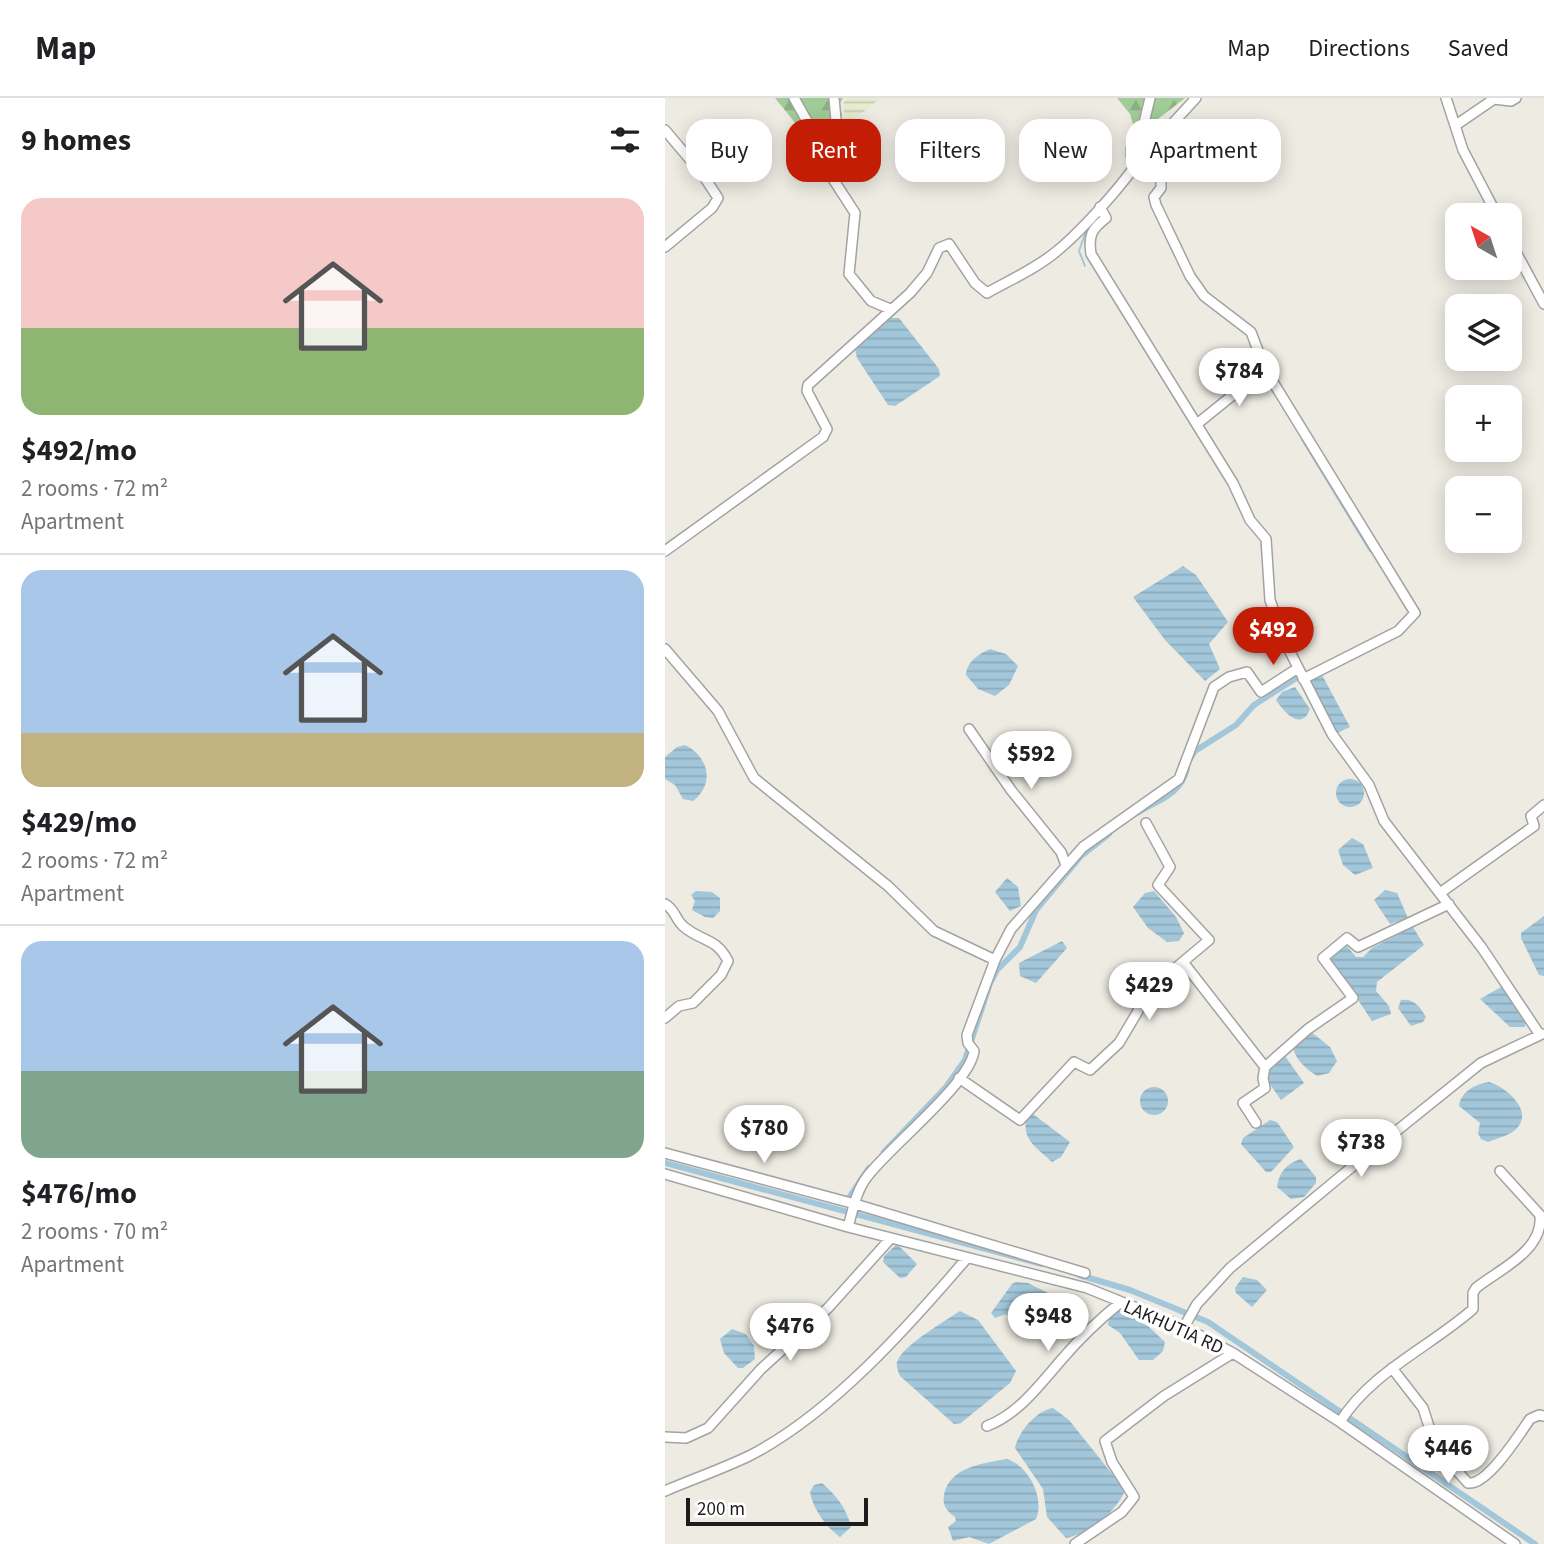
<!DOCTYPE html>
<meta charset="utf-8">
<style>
:root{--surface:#fff;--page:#f2f2f2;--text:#202124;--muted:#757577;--line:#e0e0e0;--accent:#c31e05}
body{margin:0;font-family:"Source Sans 3",sans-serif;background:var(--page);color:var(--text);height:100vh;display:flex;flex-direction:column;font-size:26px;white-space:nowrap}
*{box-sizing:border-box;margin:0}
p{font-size:23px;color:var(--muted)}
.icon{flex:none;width:38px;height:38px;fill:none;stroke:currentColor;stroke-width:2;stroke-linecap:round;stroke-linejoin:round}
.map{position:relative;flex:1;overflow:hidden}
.sheet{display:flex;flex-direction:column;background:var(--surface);width:665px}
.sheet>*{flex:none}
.top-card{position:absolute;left:21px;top:21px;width:665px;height:63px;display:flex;gap:14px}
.needle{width:46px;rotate:321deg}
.tools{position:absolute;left:780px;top:105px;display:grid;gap:14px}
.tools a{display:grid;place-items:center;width:77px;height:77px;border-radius:14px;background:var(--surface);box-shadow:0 4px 18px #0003;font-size:35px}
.scale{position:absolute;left:21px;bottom:18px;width:182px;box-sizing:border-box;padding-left:7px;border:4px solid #1c1c1c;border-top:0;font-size:19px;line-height:24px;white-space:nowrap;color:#1c1c1c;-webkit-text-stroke:5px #fff;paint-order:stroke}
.price{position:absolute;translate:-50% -60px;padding:0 16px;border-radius:24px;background:#fff;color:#222;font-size:23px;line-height:46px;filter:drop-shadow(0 2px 4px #0008)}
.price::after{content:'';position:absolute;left:50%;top:42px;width:21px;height:16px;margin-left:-10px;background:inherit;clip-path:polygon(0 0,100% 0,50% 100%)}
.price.current{background:var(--accent);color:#fff}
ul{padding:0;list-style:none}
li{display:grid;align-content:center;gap:14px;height:371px;padding:0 21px}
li+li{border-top:2px solid var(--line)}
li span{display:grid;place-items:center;height:217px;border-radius:21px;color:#555}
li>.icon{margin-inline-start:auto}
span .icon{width:126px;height:126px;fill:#fffc;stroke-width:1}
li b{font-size:30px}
h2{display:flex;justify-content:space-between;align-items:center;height:84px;padding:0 21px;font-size:30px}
.tag{padding:0 24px;border-radius:21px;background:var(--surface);box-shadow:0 4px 18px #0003;font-size:24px;line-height:63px}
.tag.current{background:var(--accent);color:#fff}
header{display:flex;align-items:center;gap:42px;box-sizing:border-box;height:98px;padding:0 35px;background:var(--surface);border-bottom:2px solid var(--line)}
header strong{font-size:33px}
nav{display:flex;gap:38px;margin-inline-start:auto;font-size:24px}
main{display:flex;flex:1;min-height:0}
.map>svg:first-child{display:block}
</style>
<header>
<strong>Map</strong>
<nav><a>Map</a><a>Directions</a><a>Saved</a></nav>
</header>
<main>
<section class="sheet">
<h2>9 homes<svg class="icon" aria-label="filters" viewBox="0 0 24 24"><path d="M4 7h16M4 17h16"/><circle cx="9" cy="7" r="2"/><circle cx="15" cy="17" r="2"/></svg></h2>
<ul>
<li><span style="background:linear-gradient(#f6c9c9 60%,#8fb573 0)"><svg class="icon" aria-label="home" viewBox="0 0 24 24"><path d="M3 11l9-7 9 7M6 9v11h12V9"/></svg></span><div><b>$492/mo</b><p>2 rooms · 72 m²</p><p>Apartment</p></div></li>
<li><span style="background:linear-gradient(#a9c7e8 75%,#c2b280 0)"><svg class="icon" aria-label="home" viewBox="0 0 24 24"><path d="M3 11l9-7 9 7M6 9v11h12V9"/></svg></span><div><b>$429/mo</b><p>2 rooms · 72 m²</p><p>Apartment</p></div></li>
<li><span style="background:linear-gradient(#a9c7e8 60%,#7fa58c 0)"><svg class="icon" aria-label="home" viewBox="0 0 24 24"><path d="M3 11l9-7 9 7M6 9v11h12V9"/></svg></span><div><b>$476/mo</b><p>2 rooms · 70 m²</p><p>Apartment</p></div></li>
</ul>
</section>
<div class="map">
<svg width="879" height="1446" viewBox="0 0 879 1446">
<defs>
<pattern id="farmland-rules" width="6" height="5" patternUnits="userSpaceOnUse" patternTransform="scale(1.75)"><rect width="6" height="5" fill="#e6ecce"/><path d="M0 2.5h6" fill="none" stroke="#c5cab0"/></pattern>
<pattern id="forest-firs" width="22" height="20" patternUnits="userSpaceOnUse" patternTransform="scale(1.75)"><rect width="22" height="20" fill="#a0cc98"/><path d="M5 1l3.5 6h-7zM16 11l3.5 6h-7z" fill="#89af82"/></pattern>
<pattern id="water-rules" width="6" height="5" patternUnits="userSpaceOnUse" patternTransform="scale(1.75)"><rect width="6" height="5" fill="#a3c7da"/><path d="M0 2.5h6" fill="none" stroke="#8caaba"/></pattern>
</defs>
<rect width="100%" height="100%" fill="#edebe2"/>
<!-- farmland -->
<path fill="url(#farmland-rules)" d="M181,0h35l-65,50 29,-31 -2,-12z"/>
<!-- forest -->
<path fill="url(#forest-firs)" d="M110,0h68l-4,7 3,10 -29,30z
M452,0h68l-27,21 -23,41 -10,-2v-11l12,-10 -7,-23z"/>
<!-- water -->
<path fill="url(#water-rules)" d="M225,220h9l40,51 1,7 -45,30 -7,-1 -31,-47 -2,-9z
M518,468l13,9 32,47 -19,22 11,25 -15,12 -40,-41 -32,-43z
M325,551l16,5 12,12 -9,19 -14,11 -17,-7 -12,-14c1,-14 13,-21 24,-26z
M656,575l29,54 -13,6 -28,-54z
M630,589l15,22c-9,23 -26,3 -34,-9l6,-8z
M20,647c24,12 30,39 8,56l-10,-2 -8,-14 -10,-6v-22l12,-10z
M671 695a14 14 0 1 1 28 0a14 14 0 1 1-28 0Z
M687,740l11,6 10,24 -18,7 -12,-10 -5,-15z
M342,780l11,9 3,19 -11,5 -15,-19z
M720,792l12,3 11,25 -18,6 -16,-24z
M31,793l16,1 8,6v13l-7,7 -8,-1 -13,-7 3,-9 -4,-6z
M489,793l22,26 8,16 -5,8 -12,1 -19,-14 -15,-21 12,-14z
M879,818v60l-5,-1 -18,-37v-5z
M748,829l11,18 -47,37 -1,9 13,15 2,8 -19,7 -42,-63 17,-12 9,11h7l9,-9z
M397,843l5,7 -31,35 -16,-7 -1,-13z
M838,888l23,33 -1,8h-15l-30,-28z
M736,902c13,-2 19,7 25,17l-3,5 -12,4 -13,-18z
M645,933l20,16 7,14 -8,12 -12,3c-11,-7 -19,-14 -24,-27z
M620,958l19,27 -23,17 -16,-23 1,-8z
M824,984c15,4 44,27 29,45 -6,8 -20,11 -30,15l-7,-3 -3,-6 2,-10 -21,-17c2,-15 17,-22 30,-24z
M475 1003a14 14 0 1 1 28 0a14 14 0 1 1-28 0Z
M368,1016l37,28 -9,15 -9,5c-14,-14 -29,-20 -26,-42z
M605,1022l7,2 17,25 -23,25h-5l-25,-28 2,-6z
M636,1061l15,18v6l-12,14 -13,2 -14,-12c2,-15 10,-24 24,-28z
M232,1146l20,20 -11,13 -6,1 -17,-16 1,-6z
M578,1179l14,3 10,10 -15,17 -16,-14 -1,-5z
M351,1184l12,1 20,10 -4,10 -21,21h-7l-10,-10 -11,4 -4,-5 21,-29z
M453,1211l30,17 17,16 -2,9 -10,9h-14l-19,-27 -12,-8 1,-9z
M295,1213l18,9 38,51 -6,12 -49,40 -7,1 -54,-48c-2,-5 -5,-11 -2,-16 6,-15 47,-39 62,-49z
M67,1231l14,5 8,12 1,13 -12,9h-5l-14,-15 -4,-14z
M388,1310l16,12 56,70c-8,22 -37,44 -59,48l-19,-21 -4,-28 -28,-41c3,-16 22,-38 38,-40z
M342,1361c22,7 38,39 29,60l-47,25 -20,-7 -16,4 -5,-14 8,-6 -1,-4c-8,-6 -13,-11 -11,-22 5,-28 40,-32 63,-36z
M157,1385c14,12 25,26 29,44l-11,10c-14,-10 -27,-28 -30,-45l4,-7z"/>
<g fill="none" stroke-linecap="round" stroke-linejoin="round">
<!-- stream -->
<path stroke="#a3c7da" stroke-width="2" d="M494,34l18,-19
M420,168l-6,-15 8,-23"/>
<!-- canal -->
<path stroke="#a3c7da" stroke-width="6" d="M639,341l67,110
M525,661l5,-8 41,-26 18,-20 44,-28
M472,715c23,-14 43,-18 50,-44
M219,1054l62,-65 19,-27 25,-77 7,-13 23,-23 16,-37 44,-53 29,-23
M0,1065l377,101
M184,1100l20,-30
M414,1177l51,15 78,32 327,222"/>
<!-- minor casing -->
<g stroke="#a3a3a3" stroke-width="12">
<path id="minor" d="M129,0l13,23 13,38 35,54 -6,61 22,27 19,8
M531,0l-35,38 -15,27 15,16v9l-7,9 2,8 34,71 14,20 47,36 14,37 150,244 -17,18 -95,48
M781,0l17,52 34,65
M791,27l38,-26 17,2 5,-3
M0,32l38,45 15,23 -6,10 -47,39
M150,46l21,-24 -2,-22
M435,109l6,11c-14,11 -18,17 -15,36l142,229 17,37 16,19 4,61 15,42 47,92 37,51 15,36 98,127 58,87
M845,143l34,63
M532,326l68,-55
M0,453l158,-114 4,-8 -20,-38 1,-6 102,-92 17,-20 12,-25 10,-4 26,39 12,10c23,-13 50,-25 70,-42 23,-19 86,-85 93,-113l-6,-15 6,-25
M0,551l53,62 36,67 134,108 46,45 61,29 -28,75 1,8 6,8c-4,33 -85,96 -107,126 -11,14 -14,33 -19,50
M304,631l42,61 50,62 5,13
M775,795l94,-67 -3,-10 13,-11
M0,806c10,5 10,15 18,22 18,16 33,11 45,35l-7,14 -28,28 -14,3 -14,12
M330,862l16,-31 72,-82 96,-68 35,-92 15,-10 18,-5 14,20 37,-24
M518,864l82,105 -2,11 2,10 -22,15 13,20
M600,969l43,-38 45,-31 -30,-40 24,-20 11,9 91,-43
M294,980l61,42 54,-58 16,8 29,-27 19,-32 3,-14 68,-57 -51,-55 12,-18 -24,-44
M0,1055l190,51 230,69
M0,1076l183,53 239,61 97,39 49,26 107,69 175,122
M519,1229l13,-23 33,-36 128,-106 123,-99 61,-29
M727,1270l31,40 13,40 32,35c19,3 51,-48 62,-64l9,-4 5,1
M675,1324c31,-50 90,-75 133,-113v-16l3,-5c22,-18 68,-37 64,-73l-40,-44
M322,1328c33,-13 53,-42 76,-68 17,-20 37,-39 58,-56
M0,1339l21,1 22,-10 53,-59 67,-61 63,-70
M0,1393c28,-12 57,-22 84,-35 81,-41 159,-129 218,-198
M410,1446l47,-32 12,-15 -22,-35 -7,-21 59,-45 69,-43"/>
</g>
<!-- minor -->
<use href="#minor" stroke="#fff" stroke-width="9"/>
</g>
<g text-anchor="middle" stroke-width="7" stroke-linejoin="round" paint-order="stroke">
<!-- street labels -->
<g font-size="19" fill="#1c1c1c" stroke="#fff">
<text transform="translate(509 1228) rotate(24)" y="7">LAKHUTIA RD</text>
</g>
</g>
</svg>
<div class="tools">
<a><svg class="needle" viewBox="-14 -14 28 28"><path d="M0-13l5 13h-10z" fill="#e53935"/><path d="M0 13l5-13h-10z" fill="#757577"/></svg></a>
<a><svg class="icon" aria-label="layers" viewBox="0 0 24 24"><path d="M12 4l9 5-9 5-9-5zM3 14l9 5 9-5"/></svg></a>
<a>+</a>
<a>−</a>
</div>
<div class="scale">200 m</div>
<b class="price" style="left:574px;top:310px">$784</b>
<b class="price current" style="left:608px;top:569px">$492</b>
<b class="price" style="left:366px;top:693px">$592</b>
<b class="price" style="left:484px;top:924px">$429</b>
<b class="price" style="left:99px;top:1067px">$780</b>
<b class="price" style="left:696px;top:1081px">$738</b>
<b class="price" style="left:383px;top:1255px">$948</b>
<b class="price" style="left:125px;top:1265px">$476</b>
<b class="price" style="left:783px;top:1387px">$446</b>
<div class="top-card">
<a class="tag">Buy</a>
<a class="tag current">Rent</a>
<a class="tag">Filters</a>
<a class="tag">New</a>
<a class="tag">Apartment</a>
</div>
</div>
</main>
